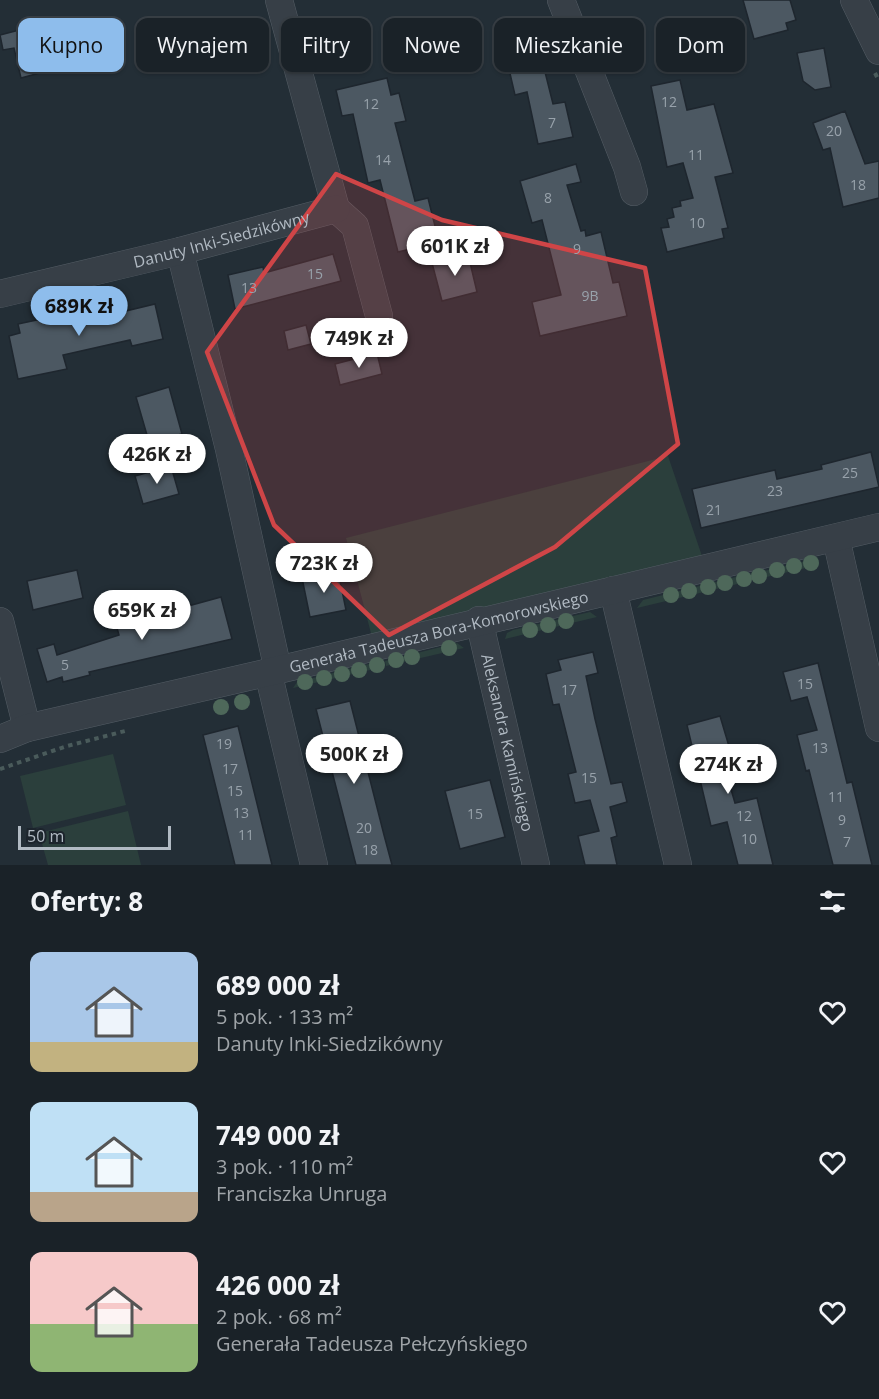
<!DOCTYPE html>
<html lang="pl">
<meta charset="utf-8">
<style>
:root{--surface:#1a2228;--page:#232a30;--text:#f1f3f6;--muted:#9fa4a8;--line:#383f45;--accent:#8ebdec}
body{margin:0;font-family:"Open Sans",sans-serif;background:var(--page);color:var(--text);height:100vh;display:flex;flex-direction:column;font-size:22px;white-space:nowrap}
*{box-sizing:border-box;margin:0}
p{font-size:20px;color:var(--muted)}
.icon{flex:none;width:33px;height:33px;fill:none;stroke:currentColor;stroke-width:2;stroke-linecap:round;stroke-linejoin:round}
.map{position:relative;height:865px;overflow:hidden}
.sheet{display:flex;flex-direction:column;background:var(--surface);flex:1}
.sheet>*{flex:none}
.guide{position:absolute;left:18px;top:18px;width:843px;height:54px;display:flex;gap:12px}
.scale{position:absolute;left:18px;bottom:15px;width:153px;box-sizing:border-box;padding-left:6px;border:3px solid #b1bac3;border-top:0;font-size:16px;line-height:21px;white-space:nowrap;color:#b1bac3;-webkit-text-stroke:4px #1c242c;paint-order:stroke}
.price{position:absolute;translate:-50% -51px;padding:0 14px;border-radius:21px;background:#fff;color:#222;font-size:20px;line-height:39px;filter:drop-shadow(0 2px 3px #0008)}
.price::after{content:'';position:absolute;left:50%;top:36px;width:18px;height:14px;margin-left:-9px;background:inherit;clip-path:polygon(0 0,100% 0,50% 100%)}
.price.current{background:var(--accent);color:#111}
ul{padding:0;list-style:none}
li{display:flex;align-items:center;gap:18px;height:150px;padding:0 30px}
li span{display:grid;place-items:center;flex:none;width:168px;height:120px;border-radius:12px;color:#555}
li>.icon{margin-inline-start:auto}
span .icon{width:72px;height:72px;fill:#fffc;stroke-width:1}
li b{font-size:26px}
h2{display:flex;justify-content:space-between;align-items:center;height:72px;padding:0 30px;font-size:26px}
.chip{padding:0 21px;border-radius:12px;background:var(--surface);box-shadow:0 2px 4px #0004,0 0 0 2px var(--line);font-size:21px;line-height:54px}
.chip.current{background:var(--accent);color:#111}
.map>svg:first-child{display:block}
</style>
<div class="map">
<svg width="879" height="865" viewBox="0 0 879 865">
<rect width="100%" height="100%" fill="#232e36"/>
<!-- green -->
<path fill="#2b3f3c" d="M668,456l35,103 -331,78 -26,-99z
M818,558l1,7 -66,15 -1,-6z
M748,574l2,7 -113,27 6,-8z
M590,612l7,5 -92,22 2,-6 6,-3z
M457,643l7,5 -78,18 -1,-5z
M381,661l2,6 -90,21 4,-6z
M113,754l13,51 -93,23 -13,-52z
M128,811l13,54h-93l-9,-32z"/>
<!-- building -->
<path fill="#4c5862" stroke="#1e262e" stroke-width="1.5" d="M743,0h47l6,20 -10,3 2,7 -34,9z
M69,17l4,16 -19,5 8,29 -41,11 -7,-30 -11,2 -3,-15z
M538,44l15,60 12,-2 8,35 -35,7 -11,-52 -12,3 -10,-43z
M824,48l7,39 -16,3 -12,-9 -6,-28z
M387,78l4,17 8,-2 7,28 -11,2 20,78 13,-3 11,44 -41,10 -18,-72 -12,3 -15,-69 -11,2 -6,-26z
M680,80l7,30 27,-6 19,69 -18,4 13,51 -6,1 2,9 -57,14 -6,-24 8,-1 -2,-8 7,-2 -2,-9 9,-2 -1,-5 13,-3 -10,-35 -16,4 -16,-81z
M845,111l20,53 14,-3v37l-36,9 -13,-59 -7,2 -10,-27z
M576,164l5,18 -14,3 14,46 4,-1 1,6 15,-4 12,51 6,-1 8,34 -87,20 -8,-34 29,-7 -19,-75 -10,3 -12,-42z
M333,254l8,27 -106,28 -7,-34 35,-8 1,6z
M468,254l9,38 -35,9 -10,-38z
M155,304l8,35 -31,7 -2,-6 -67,15 4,14 -49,10 -9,-43 11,-3 -2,-9 28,-6 1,4 60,-13 2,6z
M306,325l5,19 -23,6 -4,-19z
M377,353l5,21 -42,11 -5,-21z
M169,387l13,47 -33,8 -13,-45z
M871,452l8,35 -178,41 -9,-39 83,-19 2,9 45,-10 -1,-4z
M171,466l8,28 -36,10 -8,-28z
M77,570l6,28 -50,12 -6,-29z
M338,571l8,39 -36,7 -8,-39z
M221,597l11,42 -143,33 1,3 -27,7 -1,-5 -15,5 -10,-33 17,-5 3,11 62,-20 -2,-7 13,-3 -1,-6 18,-4 1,2z
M593,652l5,21 -12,3 9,43 16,65 11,-2 5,20 -17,5 7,29 -6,2 6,27h-32l-7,-29 21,-5 -9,-31 -15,3 -7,-29 8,-2 -17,-68 -6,1 -7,-31 15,-4 -3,-10z
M818,663l29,120 5,-1 20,83h-39l-24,-95 -3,1 -9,-36 20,-5 -10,-33 -16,4 -8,-29z
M350,701l34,134 8,30h-36l-40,-156z
M720,716l11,37 -10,2 14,48 22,-5 16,67h-35l-11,-43 -16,4 -24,-101z
M238,726l23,94 11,45h-37l-32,-130z
M490,780l15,57 -45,12 -15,-58z"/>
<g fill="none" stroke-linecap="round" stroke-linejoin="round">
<!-- minor casing -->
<g stroke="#545d65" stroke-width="28">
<g id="minor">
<path d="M279,0l57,209 19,17 24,90"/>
<path d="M561,0l66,167 7,25"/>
<path d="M854,0l25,51"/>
<path d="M180,251l49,198 49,221"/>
<path id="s1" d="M0,294l180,-43 156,-42"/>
<path d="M836,538l43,190"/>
<path d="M613,590l65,275"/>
<path id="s2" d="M479,620l57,245"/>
<path d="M0,621l27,107"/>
<path d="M268,672l46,193"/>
<path id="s3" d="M0,739l27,-11 251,-58 601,-143"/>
</g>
</g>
<!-- path -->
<path stroke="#4a5b5b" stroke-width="4" stroke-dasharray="4.5 4.5" stroke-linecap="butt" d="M875,73l4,8
M0,769l67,-23 58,-15"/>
<!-- minor -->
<use href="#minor" stroke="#373f47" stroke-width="27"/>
</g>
<!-- trees -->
<g fill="#4e685a">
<circle cx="811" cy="563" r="8"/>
<circle cx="794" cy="566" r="8"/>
<circle cx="777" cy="570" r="8"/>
<circle cx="759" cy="576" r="8"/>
<circle cx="744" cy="579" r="8"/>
<circle cx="725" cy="583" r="8"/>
<circle cx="708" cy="587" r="8"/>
<circle cx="689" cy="591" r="8"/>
<circle cx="671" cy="595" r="8"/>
<circle cx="566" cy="621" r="8"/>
<circle cx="548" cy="625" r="8"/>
<circle cx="530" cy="630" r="8"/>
<circle cx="449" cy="648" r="8"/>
<circle cx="412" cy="657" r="8"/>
<circle cx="396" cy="660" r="8"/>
<circle cx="377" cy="665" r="8"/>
<circle cx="359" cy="670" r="8"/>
<circle cx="342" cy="674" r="8"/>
<circle cx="324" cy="678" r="8"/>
<circle cx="305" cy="682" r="8"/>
<circle cx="242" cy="702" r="8"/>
<circle cx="221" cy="707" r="8"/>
</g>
<!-- marked area -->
<path fill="#cf4547" fill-opacity="0.2" stroke="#cf4547" stroke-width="4.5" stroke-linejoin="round" d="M336,174l106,46 203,48 33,176 -123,103 -166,88 -115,-110 -67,-173z"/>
<g text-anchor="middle" stroke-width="4.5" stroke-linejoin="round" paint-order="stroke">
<!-- number labels -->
<g font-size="14" fill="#98a2ab">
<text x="669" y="107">12</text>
<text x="371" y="109">12</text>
<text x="552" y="128">7</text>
<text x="834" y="136">20</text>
<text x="696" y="160">11</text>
<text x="383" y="165">14</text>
<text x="858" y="190">18</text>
<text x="548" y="203">8</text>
<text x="697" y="228">10</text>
<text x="577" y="254">9</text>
<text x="315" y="279">15</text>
<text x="249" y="293">13</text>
<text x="590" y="301">9B</text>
<text x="850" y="478">25</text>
<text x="775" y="496">23</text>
<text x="714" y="515">21</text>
<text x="65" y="670">5</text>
<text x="805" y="689">15</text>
<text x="569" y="695">17</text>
<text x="224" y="749">19</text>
<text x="820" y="753">13</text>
<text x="230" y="774">17</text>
<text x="589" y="783">15</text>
<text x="235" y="796">15</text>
<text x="836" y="802">11</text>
<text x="241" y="818">13</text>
<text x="475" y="819">15</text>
<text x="744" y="821">12</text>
<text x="842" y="825">9</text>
<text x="364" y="833">20</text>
<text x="246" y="840">11</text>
<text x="749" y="844">10</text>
<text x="847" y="847">7</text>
<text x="370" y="855">18</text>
</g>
<!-- street labels -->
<g font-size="16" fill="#b1bac3" stroke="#1c242c">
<text dy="6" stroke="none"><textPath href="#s1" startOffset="228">Danuty Inki-Siedzikówny</textPath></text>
<text dy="6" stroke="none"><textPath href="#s3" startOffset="452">Generała Tadeusza Bora-Komorowskiego</textPath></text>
<text dy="6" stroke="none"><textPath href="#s2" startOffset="126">Aleksandra Kamińskiego</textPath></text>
</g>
</g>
</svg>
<div class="scale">50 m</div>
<b class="price" style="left:455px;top:277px">601K zł</b>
<b class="price current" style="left:79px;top:337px">689K zł</b>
<b class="price" style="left:359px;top:369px">749K zł</b>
<b class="price" style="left:157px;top:485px">426K zł</b>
<b class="price" style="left:324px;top:594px">723K zł</b>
<b class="price" style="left:142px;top:641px">659K zł</b>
<b class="price" style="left:354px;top:785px">500K zł</b>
<b class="price" style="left:728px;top:795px">274K zł</b>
<div class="guide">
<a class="chip current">Kupno</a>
<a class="chip">Wynajem</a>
<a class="chip">Filtry</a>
<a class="chip">Nowe</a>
<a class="chip">Mieszkanie</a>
<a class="chip">Dom</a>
</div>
</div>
<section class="sheet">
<h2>Oferty: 8<svg class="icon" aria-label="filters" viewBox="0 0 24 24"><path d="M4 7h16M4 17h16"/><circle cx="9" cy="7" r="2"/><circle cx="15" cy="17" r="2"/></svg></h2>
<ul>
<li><span style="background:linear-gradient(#a9c7e8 75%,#c2b280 0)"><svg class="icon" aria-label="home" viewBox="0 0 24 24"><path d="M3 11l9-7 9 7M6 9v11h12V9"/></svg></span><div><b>689 000 zł</b><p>5 pok. · 133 m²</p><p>Danuty Inki-Siedzikówny</p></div><svg class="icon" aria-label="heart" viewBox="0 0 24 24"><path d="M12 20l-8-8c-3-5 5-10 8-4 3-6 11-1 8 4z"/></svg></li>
<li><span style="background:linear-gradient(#bfe0f5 75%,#b9a48a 0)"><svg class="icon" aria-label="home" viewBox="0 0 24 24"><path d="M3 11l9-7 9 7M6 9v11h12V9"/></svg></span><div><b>749 000 zł</b><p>3 pok. · 110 m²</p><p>Franciszka Unruga</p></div><svg class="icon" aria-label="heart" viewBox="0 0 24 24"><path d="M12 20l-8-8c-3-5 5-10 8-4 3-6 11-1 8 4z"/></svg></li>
<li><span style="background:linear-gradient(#f6c9c9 60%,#8fb573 0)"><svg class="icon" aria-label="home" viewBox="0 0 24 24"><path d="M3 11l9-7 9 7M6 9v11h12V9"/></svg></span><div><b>426 000 zł</b><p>2 pok. · 68 m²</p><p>Generała Tadeusza Pełczyńskiego</p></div><svg class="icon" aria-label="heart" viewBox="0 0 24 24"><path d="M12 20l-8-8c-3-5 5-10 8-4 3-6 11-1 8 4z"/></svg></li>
</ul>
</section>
